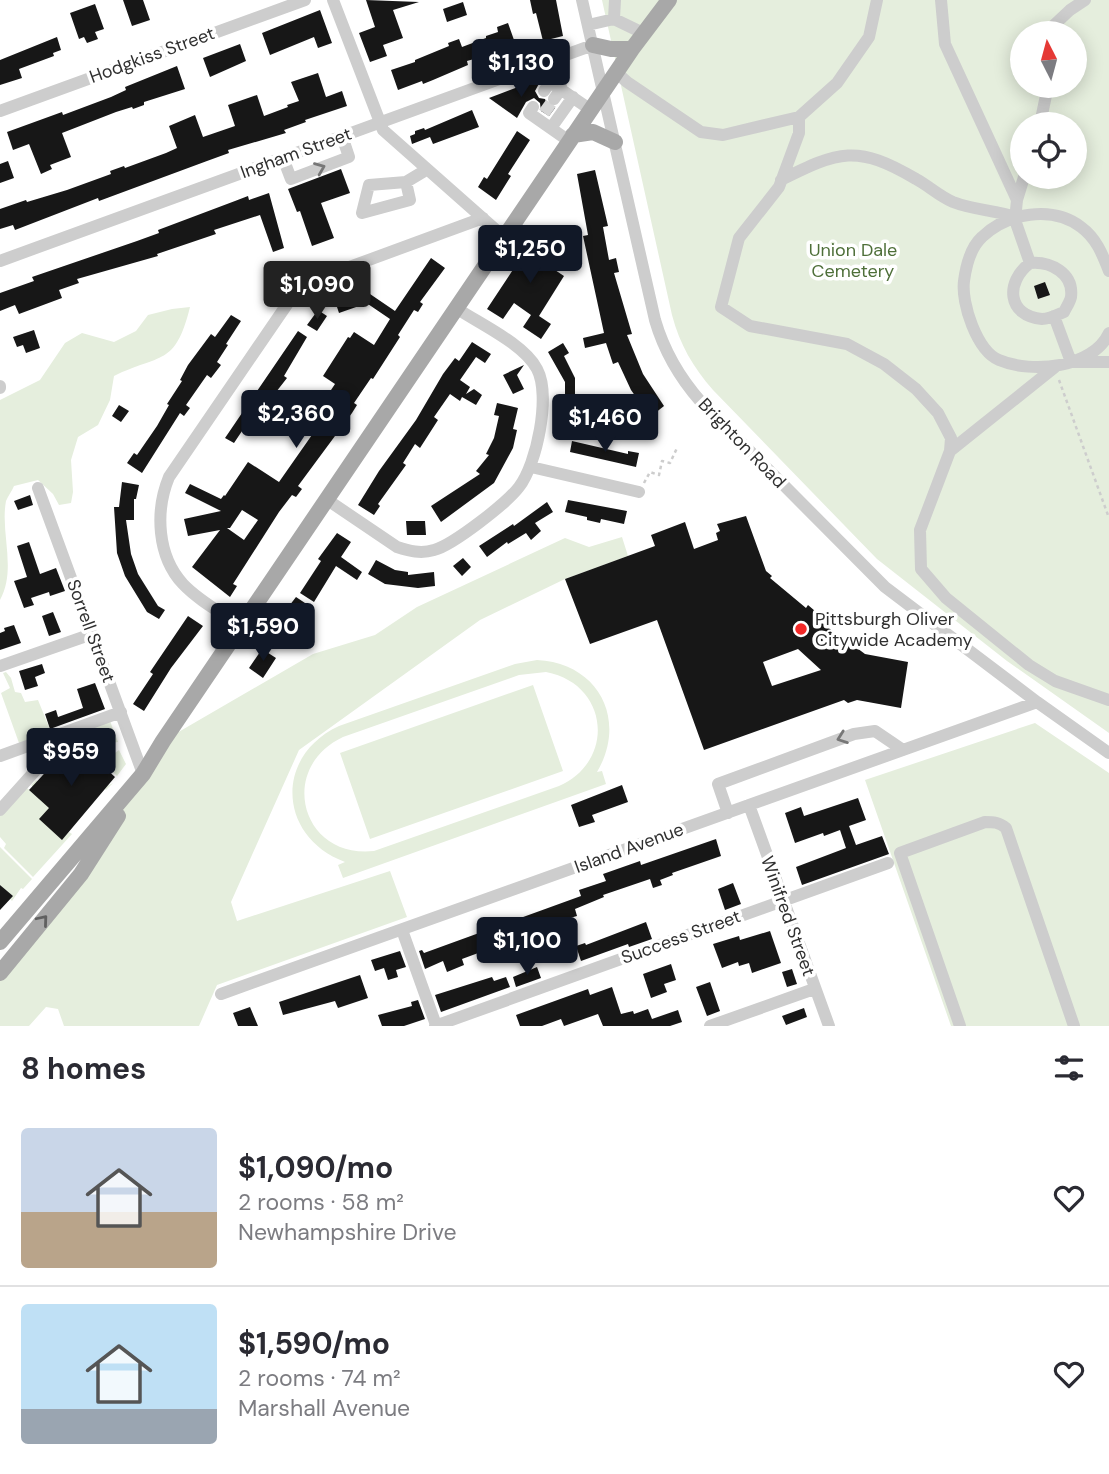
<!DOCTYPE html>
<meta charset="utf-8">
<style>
:root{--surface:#fff;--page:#f2f2f3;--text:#2b2b33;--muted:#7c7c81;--line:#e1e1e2;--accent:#111827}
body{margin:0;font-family:"DM Sans",sans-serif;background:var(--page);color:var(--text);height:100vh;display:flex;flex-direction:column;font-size:26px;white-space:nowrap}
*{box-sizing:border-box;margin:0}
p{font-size:23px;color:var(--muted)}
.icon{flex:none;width:38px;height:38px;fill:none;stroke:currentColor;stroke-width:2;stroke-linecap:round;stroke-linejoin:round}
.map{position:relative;height:1026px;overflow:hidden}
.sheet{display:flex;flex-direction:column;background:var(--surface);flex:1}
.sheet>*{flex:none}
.needle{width:46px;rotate:354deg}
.buttons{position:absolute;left:1010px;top:21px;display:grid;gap:14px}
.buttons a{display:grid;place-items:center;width:77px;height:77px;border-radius:50%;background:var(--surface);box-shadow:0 4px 18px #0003;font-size:35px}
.price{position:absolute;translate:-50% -60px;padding:0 16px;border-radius:7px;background:var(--accent);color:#fff;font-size:23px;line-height:46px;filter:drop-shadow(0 2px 4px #0008)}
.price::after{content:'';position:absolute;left:50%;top:42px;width:21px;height:16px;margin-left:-10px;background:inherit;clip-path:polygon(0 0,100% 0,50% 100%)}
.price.active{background:#222;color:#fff}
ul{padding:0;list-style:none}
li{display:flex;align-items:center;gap:21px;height:175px;padding:0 21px}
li+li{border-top:2px solid var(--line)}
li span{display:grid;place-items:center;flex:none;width:196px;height:140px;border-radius:7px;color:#555}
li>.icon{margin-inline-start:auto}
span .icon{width:84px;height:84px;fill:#fffc;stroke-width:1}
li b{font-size:30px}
h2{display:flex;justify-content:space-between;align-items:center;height:84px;padding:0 21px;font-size:30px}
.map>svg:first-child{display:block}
</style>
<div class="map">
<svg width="1109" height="1026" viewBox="0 0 1109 1026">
<rect width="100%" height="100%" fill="#fff"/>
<!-- green -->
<path fill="#e5eedd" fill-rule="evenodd" d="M602,0h507v733l-102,-72 -130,-102 -164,-169c-20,-23 -33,-45 -41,-75zM1022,33h52v53h-52zM1022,124h52v53h-52z
M190,307c-15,60 -29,46 -76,69l-4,24 -12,25 -20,12 -7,23 2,32 -2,11 -12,2 -6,-11 -15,-14 -24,6c-2,5 -6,10 -8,15 -6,32 11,68 -6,99v-200l40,-20 25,-37 17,-10 32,9 22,-11 12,-16 24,-6z
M622,537l6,19 -63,23 -85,41 -181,130 -68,152 6,19 153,-50 17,46 -190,68 -18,41h-135l-6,-17 -12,-2 -17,19h-29v-53l66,-80 97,-152 150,-87 62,-19 42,-28 148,-69 24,9z
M537,660c61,3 91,59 60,112l5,-1 4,13 -263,94 -5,-13 7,-3c-67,-25 -71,-106 -6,-136l176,-62zM546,672c63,12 70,89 13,114l-185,65c-73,8 -97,-83 -31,-114l176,-62z
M6,672l5,6 4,14 6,1 4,9 13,-2 13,32 -32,11 -18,-50 9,-5 -7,-15z
M533,685l30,86 -193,68 -30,-86z
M110,721l8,21 -30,4 -8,-6 27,46 6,-3 -7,7 -17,-16 -27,-6 -10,-9 27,-27z
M1035,723l74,50v253h-158l-86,-246z
M119,750l7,14 -9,12 -14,-14z
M36,780l8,7 18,52 7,-7 3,2 -39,43 -29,-29 2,-4 -6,-7v-21l27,-28 8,7 3,-3 -7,-7z
M0,847l32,32 -9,10 -2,-1 -9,13 -2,-2 2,-3 -12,-11z"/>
<!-- building -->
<path fill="#171717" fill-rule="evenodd" d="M123,0h20l7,20 -18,6z
M366,0l53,2 -26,8 10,28 -20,7 4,11 -17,6 -11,-29 16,-6z
M530,0h26l7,36 -20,5 -7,-28 -3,1z
M463,2l4,13 -20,7 -4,-13z
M95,4l9,25 -9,3 3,7 -11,4 -3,-6 -5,2 -9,-26z
M320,10l12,33 -14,5 -4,-11 -44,18 -8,-22z
M508,23l6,17 -14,4 2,7 -35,10 1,4 -35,15 -10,4 -1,-3 -24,9 -7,-20 24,-8v-2l34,-14 -1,-3 11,-4 3,8 24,-9v-2l12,-4 -1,-5z
M57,37l4,13 -8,3 1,3 -35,13 3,9 -22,7v-25z
M240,44l6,17 -36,16 -7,-19z
M177,66l8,23 -41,13v3l-11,4 -1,-2 -16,5 -54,21 9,24 -21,8 2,4 -11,5 -12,-30 -16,6 -6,-18 55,-20 1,3 48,-18 15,-7 -1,-3z
M318,73l8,24 16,-6 5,15 -42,14 1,2 -22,8 2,3 -58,17 1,3 -22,8 -108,40 -1,-3 -83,32 -2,-5 -13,4v-20l26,-9 1,2 40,-12 44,-16 -1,-3 14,-5 1,2 41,-15 11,-5 -8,-22 26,-11 8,22 32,-11 -7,-21 29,-10 7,21 24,-9 -1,-2 12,-4 -8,-19z
M542,78l-7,13 4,7 6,1 3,7 7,2 -6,8 -8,-5 -1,-8 -6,-5 -8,4 -9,16 -28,-20z
M472,110l7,17 -46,17 -3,-7 -18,7 -2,-8 5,-2v-3l9,-3 1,2z
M517,131l13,9 -22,34 3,2 -15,24 -18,-13 6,-10 3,2z
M8,161l6,17 -14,5v-19z
M341,169l9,24 -29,10 13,35 -22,8 -12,-35 -3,1 -9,-23z
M595,170l13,56 -5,1 6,33 7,-2 3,14 -5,1 18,61 -5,1 16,39 21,32 -14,11 -19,-27 -13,-28 -5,2 -7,-21 -21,5 -2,-10 21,-5 -21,-97 5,-1 -11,-61z
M269,193l15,55 -11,4 -13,-37 -46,15 2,4 -59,20 1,2 -81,23 2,4 -20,7 3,8 -43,16 -4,-9 -15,6v-18l34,-12 -2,-4 105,-36 22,-8 -1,-3 77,-29 13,-5 1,4z
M544,226l15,10 -16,26 21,14 -25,40 12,8 -10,15 -18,-12 8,-12 -17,-12 -11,16 -16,-10 41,-62 2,2z
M431,258l14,10 -25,34 3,2 -5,8 -4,-2 -16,25 2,2 -27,42 -2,-1 -17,25 3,2 -5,8 -54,73 4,3 -6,8 -4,-2 -13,17 -46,72 4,2 -7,11 -38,-30 28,-37 -32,6 -4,-17 37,-8 -36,-18 5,-9 31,15 3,-4 1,1 23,-34 31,20 56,-80 -8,-6 8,-12 -12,-8 25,-39 2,1 4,-6 20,13 16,-26 -25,-17 5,-8 25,17zM242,510l16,10 -14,20 -17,-12h3z
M1045,282l5,13 -12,4 -4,-13z
M354,291l5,15 -20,7 -5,-15z
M318,310l9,6 -10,15 -10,-6z
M231,315l10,6 -15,23 2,1 -11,17 4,3 -10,13 -4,-3 -21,30 4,3 -6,8 -4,-3 -38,60 -15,-10 7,-10 3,2 20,-29 12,-21 -2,-1 15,-23 -2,-1 8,-15 23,-31 4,3z
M34,330l6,18 -14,5 -3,-8 -6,2 -4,-10z
M298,331l9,6 -23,39 3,2 -36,46 -3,-2 -14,21 -9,-5z
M472,342l19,12 -6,9 -9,-6 -16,23 10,7 -4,7 8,-5 8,6 -6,10 -14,-8 -2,4 -10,-7 -16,23 4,3 -18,28 -5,-4 -12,19 3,2 -28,39 2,2 -6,9 -16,-10 21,-34 37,-51 27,-46 12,-16 4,3z
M563,343l6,10 -5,3 11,22v34h4l4,17 -11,2 -7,-24v-25l-17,-30z
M524,365l-7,10 7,14 -11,5 -10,-19z
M497,403l21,5 -5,21 4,1 -4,18 -19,35 -53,39 -10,-16 49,-32 -4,-3 13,-16 -3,-1 8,-16 5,-22 -5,-1z
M119,405l10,6 -8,11 -9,-6z
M572,441l56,13v-3l11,2 -3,14 -66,-15z
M122,482l17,3 -3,14h-2v21h-8l5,34 7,20 20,32 7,4 -6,9 -12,-7 -22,-36 -8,-23 -3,-46h5z
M30,495l3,10 -15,5 -4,-9z
M568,500l59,11 -3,13 -23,-5 -1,4 -13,-3v-3l-22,-5z
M547,502l6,10 -18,11 6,8 -10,9 -5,-7 -18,11 -1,-2 -20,15 -8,-11 34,-22 1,2z
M746,516l20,55 6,5 -2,2 36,30 2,-3 14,12 -3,3 34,28h4l8,6 43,8 -7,46 -44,-8 -9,3 -4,-3 -140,50 -47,-130 -67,24 -25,-65 90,-33 -4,-11 34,-13 9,27 24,-9 -2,-7 4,-2 -3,-7zM798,649l23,21 -49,16 -9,-24z
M406,521h19l1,14h-19z
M337,533l14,9 -10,15 21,15 -5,8 -21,-14 -22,36 -14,-9 21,-32 -3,-2z
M29,542l11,32 16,-6 9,23 -15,5 -1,-4 -18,6 3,7 -10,3 -10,-27 13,-4 -10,-31z
M463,558l8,9 -9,9 -9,-10z
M376,560l19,10 13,2v3l26,-3 1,14 -17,2 -33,-4 -17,-10z
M296,597l9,6 -12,17 3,2 -7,10 -13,-9z
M53,612l8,20 -12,4 -7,-20z
M188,616l15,10 -32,42 -27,43 -11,-7 20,-30 -3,-2z
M14,625l7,18 -21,7v-17l5,-2 -1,-3z
M262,649l14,9 -13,20 -14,-10z
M42,664l3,9 -10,4 3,9 -13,4 -6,-19z
M95,683l10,26 -55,20 -5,-15 11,-4 2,7 25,-9 -6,-19z
M80,739l16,15 -3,3 22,20 -53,63 -23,-21 10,-11 -20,-18 26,-28 3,2z
M622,785l6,17 -36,13 3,7 -16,5 -8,-22z
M858,798l8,22 -17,6 7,19 26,-9 7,18 -87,31 -6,-18 50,-19 -6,-18 -16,6 -1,-3 -28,10 -10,-30 16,-6 3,9z
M716,839l5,17 -49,17 1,2 -13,5 2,5 -9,3 -3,-9 -47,16 1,2 -29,12 2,7 -21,6 4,11 -16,7 -3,-6 -12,4 -1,-2 -12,3 -54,20 2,6 -17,7 -4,-11 -18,8 -6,-18 3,-1 2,3 157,-57 -2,-6 27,-9 -3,-7 37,-13 1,4z
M733,883l8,21 -16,6 -7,-21z
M0,885l13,11 -13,14z
M646,922l6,17 -23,8 -1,-3 -47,17 -5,-15 9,-3 1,2z
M770,931l11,32 -29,10 -3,-10 -10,3 -1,-4 -16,6 -9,-24 26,-8 1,4z
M400,951l6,16 -10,3 2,7 -10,3 -4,-12 -9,3 -4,-11z
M671,964l5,16 -12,4 3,8 -16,6 -8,-24z
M537,967l4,11 -25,9 -3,-10z
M792,969l5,15 -10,3 -5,-15z
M360,975l8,23 -30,10 -3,-7 -52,14 -4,-13z
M492,977l2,4 12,-4 4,10 -69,25 -6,-17z
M710,982l10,29 -13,5 -11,-29z
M612,987l9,27 12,-3 1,3 14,-5 4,10 26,-9 4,12 -12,4h-67l-5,-12 -34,12 -3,-7 -19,7h-22l-4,-11 72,-26 2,6z
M418,1000l7,19 -21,7h-22l-4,-11 34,-9 -1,-4z
M250,1007l8,19h-20l-5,-13z
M804,1008l3,9 -21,8 -4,-9z"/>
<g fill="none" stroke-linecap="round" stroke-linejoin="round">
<!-- minor-tunnel -->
<path stroke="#d6d6d6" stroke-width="12" stroke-dasharray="12 6" stroke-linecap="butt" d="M544,113l10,-14"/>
<!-- path -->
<path stroke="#cdcdcd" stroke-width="2.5" stroke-dasharray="3.5 3.5" stroke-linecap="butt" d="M1059,380l50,138
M644,483l6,-11 9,3 3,-14 8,2 7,-15"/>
<!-- minor -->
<path stroke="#cdcdcd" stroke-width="12" d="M333,0l50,130 121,107
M582,0l73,320c9,31 24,57 46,82l184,185 152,115 72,51
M877,0l-8,37 -32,46 -38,34v16l-20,54 -40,51 -18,69 29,19 97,18 37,20 32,25 22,24 13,25 -1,13 -30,79 1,39 25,29 83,67 26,16 54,19
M941,0l4,44 72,156
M614,19l1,-19
M588,25l26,-6 29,14
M1053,33v-7l17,-16 15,-10
M616,72l11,10 74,50 22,3 76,-18
M544,91l6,-9 41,28
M554,99l7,-10 -1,-32
M533,107l-4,6 40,28
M0,111l305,-111
M1040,124l8,-38
M551,128l22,-31
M283,158l8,21 58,-22 -7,-21
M1024,177l-7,23 -2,20 15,43c-25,19 -23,53 12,56 7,0 15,-4 22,-7 2,-4 6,-10 7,-15 3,-24 -21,-36 -41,-34
M781,180c58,-29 76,-36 135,-1 13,7 23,17 37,23 20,8 42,8 63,15
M406,182l4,18 -48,13 7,-28 37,-3 20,-12
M0,261l593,-216
M1109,271c-7,-18 -13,-33 -28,-44 -29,-22 -74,-14 -99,10 -11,10 -16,29 -18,44 -3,22 13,70 35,79 33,14 94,8 110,-27
M1054,316l17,46h38
M0,386v2
M950,451l105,-84
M531,467l108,25
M38,488l105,286
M326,499l71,48c12,4 24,7 37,3 19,-5 73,-47 85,-63 18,-23 32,-92 18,-118 -13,-25 -57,-45 -81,-61
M241,626c-19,-13 -42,-25 -58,-42 -26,-28 -28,-73 -14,-107l121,-177 19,-17 16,-7 158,-58
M0,666l92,-32
M0,756l121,-44
M749,805l80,221
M0,810l70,-78
M728,813l-10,-29 136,-50 21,-3 28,19
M402,930l34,95
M221,994l816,-292
M435,1026l453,-163
M710,1026l104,-37
M960,1026l-60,-173 85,-31c8,0 14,0 21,6l68,198"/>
<!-- major -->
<path stroke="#a8a8a8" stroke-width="16" d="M593,45l18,4h21
M573,135l20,-3 22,10
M0,942l143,-168 20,-33 469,-692 37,-49
M0,973l81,-99 37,-58"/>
</g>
<!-- one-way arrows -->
<defs><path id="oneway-chevron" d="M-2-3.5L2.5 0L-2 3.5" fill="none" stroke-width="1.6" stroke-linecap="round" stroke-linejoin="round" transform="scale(1.75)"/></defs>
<g stroke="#777">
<use href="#oneway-chevron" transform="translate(320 168) rotate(-22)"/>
<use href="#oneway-chevron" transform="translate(842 738) rotate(160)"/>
</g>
<use stroke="#606060" href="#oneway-chevron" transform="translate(43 920) rotate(-50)"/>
<!-- markers -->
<circle fill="#f22827" stroke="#fff" stroke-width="2.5" cx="801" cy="629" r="7"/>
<g text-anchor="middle" stroke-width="7" stroke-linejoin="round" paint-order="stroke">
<!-- street labels -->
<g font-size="18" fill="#303030" stroke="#fff">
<text transform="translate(152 55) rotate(-20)" y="6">Hodgkiss Street</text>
<text transform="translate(296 153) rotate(-20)" y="6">Ingham Street</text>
<text transform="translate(742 443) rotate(46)" y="6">Brighton Road</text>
<text transform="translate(91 631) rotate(70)" y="6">Sorrell Street</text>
<text transform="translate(629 848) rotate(-20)" y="6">Island Avenue</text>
<text transform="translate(788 916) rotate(70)" y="6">Winifred Street</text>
<text transform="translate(681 937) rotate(-20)" y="6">Success Street</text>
</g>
<!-- park labels -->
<g font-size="18" fill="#4e6f39" stroke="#fff">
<text x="853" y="256">Union Dale<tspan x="853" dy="21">Cemetery</tspan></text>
</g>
<!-- poi labels -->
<g font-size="18" fill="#303030" stroke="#fff" text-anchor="start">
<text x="815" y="625">Pittsburgh Oliver<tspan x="815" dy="21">Citywide Academy</tspan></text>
</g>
</g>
</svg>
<div class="buttons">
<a><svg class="needle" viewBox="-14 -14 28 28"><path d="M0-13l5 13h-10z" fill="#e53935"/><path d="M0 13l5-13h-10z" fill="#7c7c81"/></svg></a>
<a><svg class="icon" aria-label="locate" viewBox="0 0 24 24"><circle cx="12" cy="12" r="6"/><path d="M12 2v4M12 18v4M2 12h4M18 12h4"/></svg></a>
</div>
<b class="price" style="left:521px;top:99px">$1,130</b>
<b class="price" style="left:530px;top:285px">$1,250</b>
<b class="price active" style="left:317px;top:321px">$1,090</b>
<b class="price" style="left:296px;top:450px">$2,360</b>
<b class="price" style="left:605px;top:454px">$1,460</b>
<b class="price" style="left:263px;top:663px">$1,590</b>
<b class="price" style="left:71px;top:788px">$959</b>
<b class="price" style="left:527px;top:977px">$1,100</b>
</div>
<section class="sheet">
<h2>8 homes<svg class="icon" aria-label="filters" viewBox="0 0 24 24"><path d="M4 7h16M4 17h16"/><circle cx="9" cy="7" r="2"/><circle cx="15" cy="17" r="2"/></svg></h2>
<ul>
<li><span style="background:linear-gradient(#c9d6e8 60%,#b9a48a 0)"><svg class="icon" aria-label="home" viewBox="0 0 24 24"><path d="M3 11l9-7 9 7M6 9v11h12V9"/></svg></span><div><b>$1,090/mo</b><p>2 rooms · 58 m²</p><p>Newhampshire Drive</p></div><svg class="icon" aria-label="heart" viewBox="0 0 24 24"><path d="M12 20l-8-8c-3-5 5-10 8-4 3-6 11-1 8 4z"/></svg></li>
<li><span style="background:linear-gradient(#bfe0f5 75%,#9aa5b1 0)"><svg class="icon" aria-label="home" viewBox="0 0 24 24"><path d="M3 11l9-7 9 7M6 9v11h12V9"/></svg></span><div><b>$1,590/mo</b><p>2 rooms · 74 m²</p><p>Marshall Avenue</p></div><svg class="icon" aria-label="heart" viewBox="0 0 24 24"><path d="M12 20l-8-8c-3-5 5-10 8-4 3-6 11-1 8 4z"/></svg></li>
</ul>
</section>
